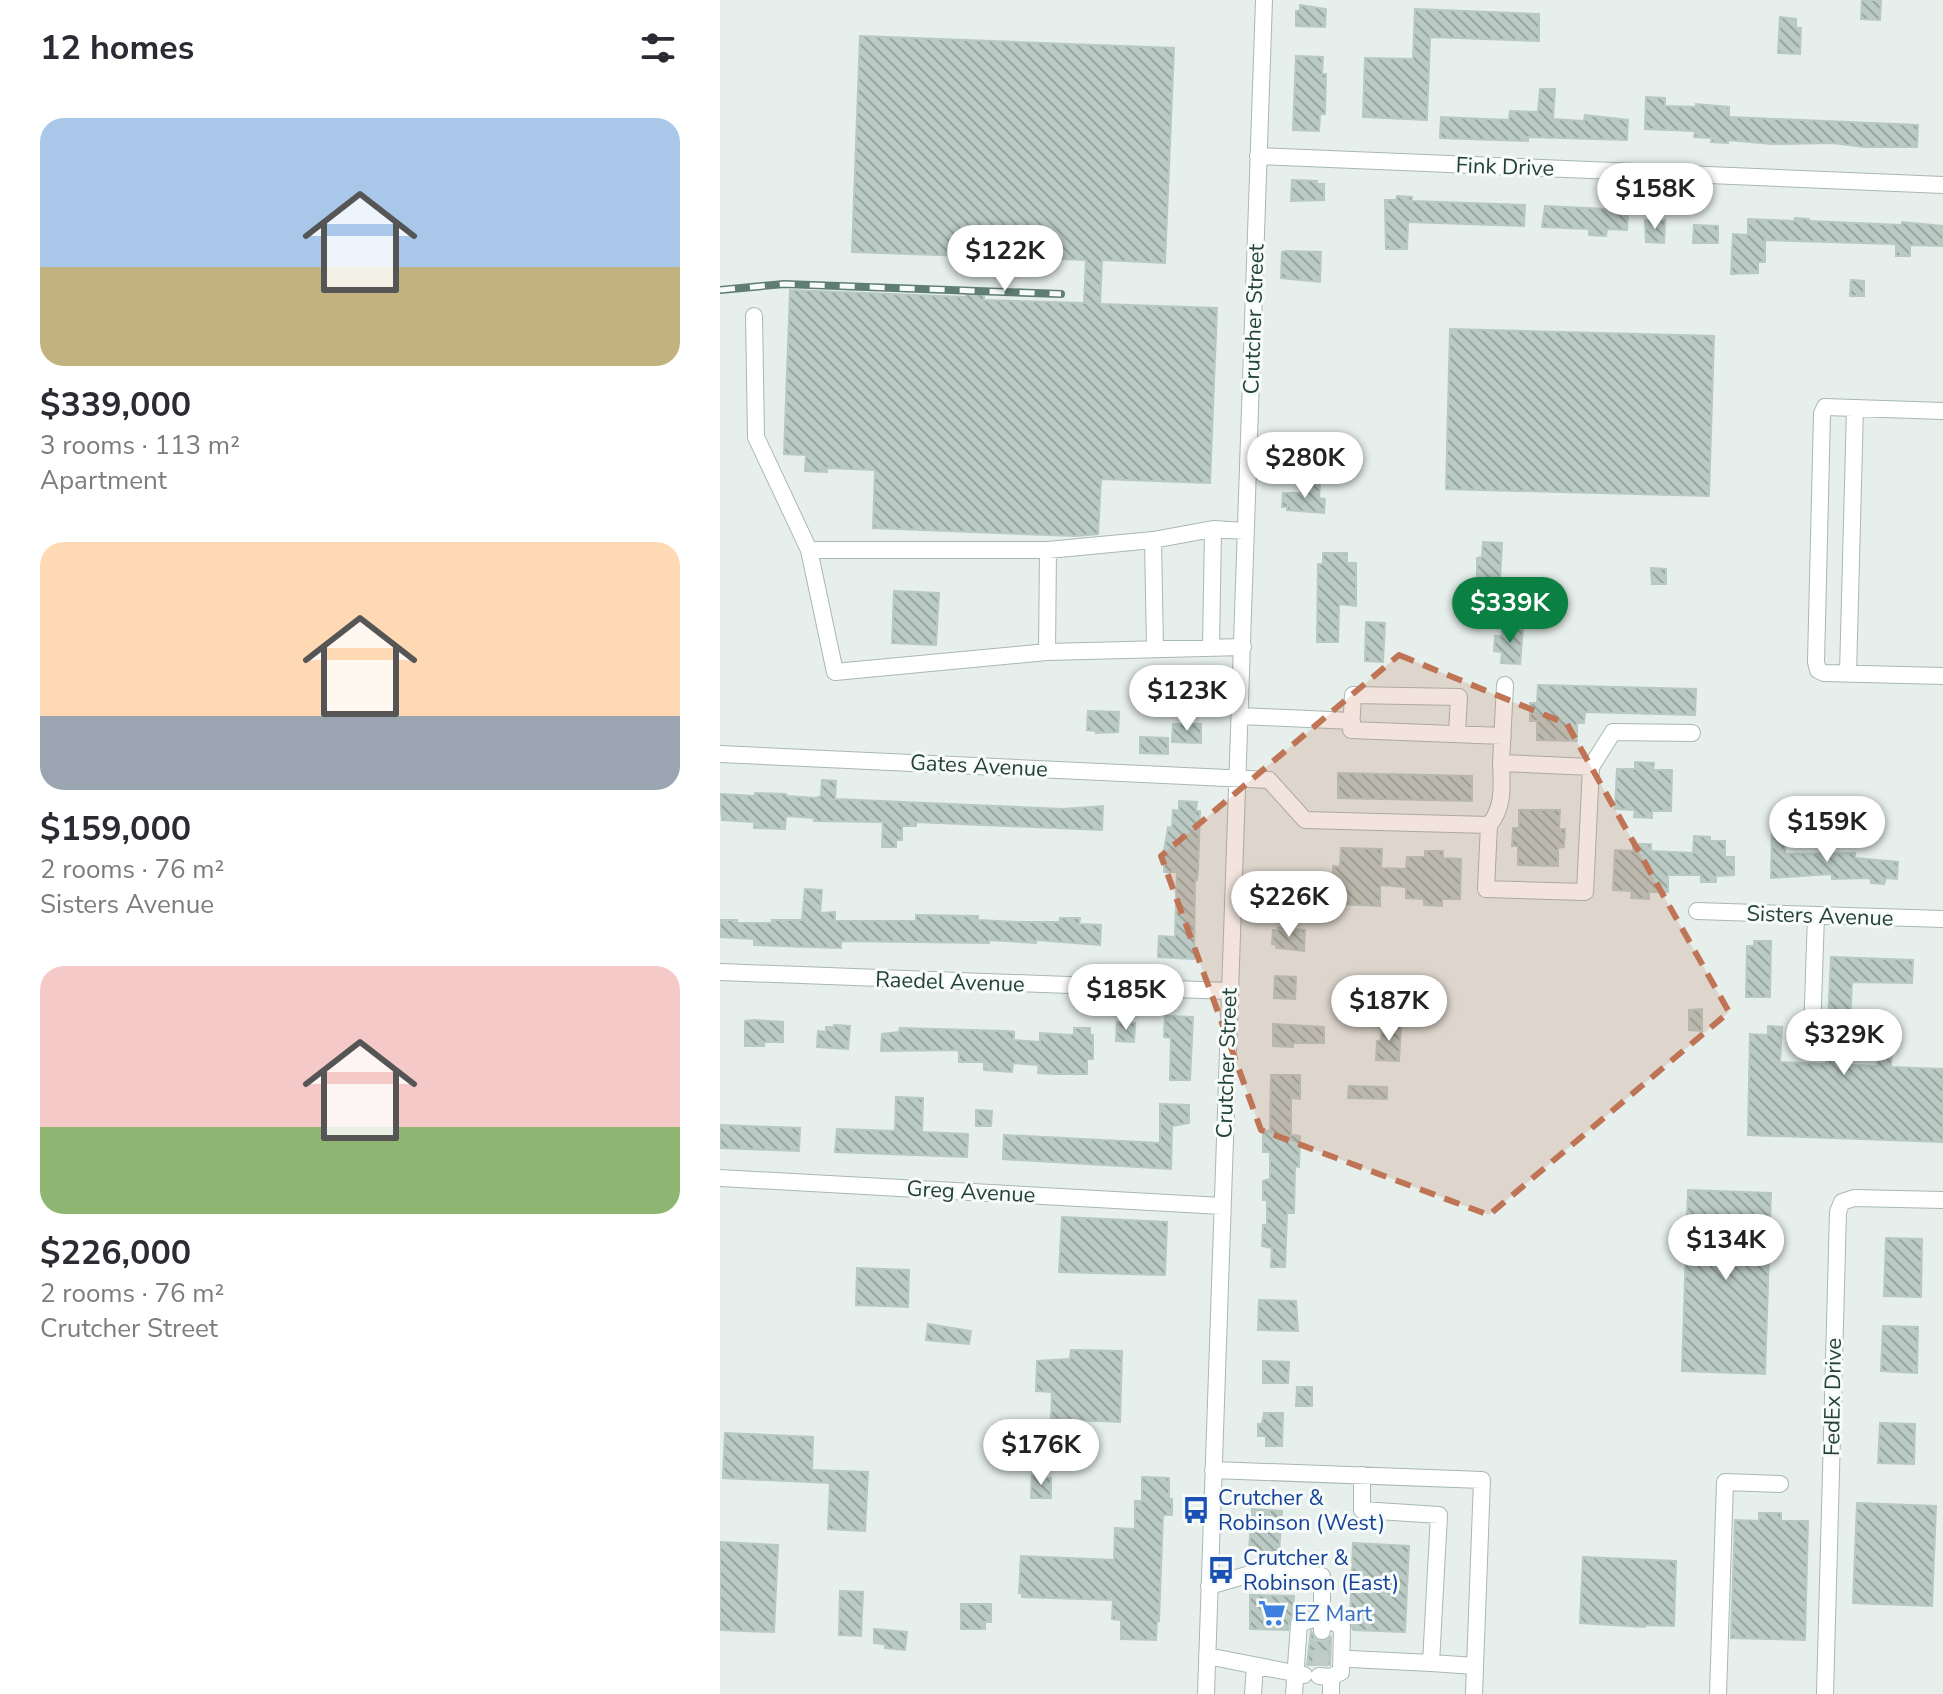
<!DOCTYPE html>
<meta charset="utf-8">
<style>
:root{--surface:#fff;--page:#f2f2f3;--text:#2b2b33;--muted:#7c7c81;--accent:#0b8043}
body{margin:0;font-family:"Nunito Sans",sans-serif;background:var(--page);color:var(--text);height:100vh;display:flex;flex-direction:column;font-size:30px;white-space:nowrap}
*{box-sizing:border-box;margin:0}
p{font-size:26px;color:var(--muted)}
.icon{flex:none;width:44px;height:44px;fill:none;stroke:currentColor;stroke-width:2;stroke-linecap:round;stroke-linejoin:round}
.map{position:relative;flex:1;overflow:hidden}
.sheet{display:flex;flex-direction:column;background:var(--surface);width:720px}
.sheet>*{flex:none}
.price{position:absolute;translate:-50% -68px;padding:0 18px;border-radius:28px;background:#fff;color:#222;font-size:26px;line-height:52px;filter:drop-shadow(0 2px 4px #0008)}
.price::after{content:'';position:absolute;left:50%;top:48px;width:24px;height:18px;margin-left:-12px;background:inherit;clip-path:polygon(0 0,100% 0,50% 100%)}
.price.active{background:var(--accent);color:#fff}
ul{padding:0;list-style:none}
li{display:grid;align-content:center;gap:16px;height:424px;padding:0 40px}
li span{display:grid;place-items:center;height:248px;border-radius:24px;color:#555}
li>.icon{margin-inline-start:auto}
span .icon{width:144px;height:144px;fill:#fffc;stroke-width:1}
li b{font-size:34px}
h2{display:flex;justify-content:space-between;align-items:center;height:96px;padding:0 40px;font-size:34px}
main{display:flex;flex:1;min-height:0}
.map>svg:first-child{display:block}
</style>
<main>
<section class="sheet">
<h2>12 homes<svg class="icon" aria-label="filters" viewBox="0 0 24 24"><path d="M4 7h16M4 17h16"/><circle cx="9" cy="7" r="2"/><circle cx="15" cy="17" r="2"/></svg></h2>
<ul>
<li><span style="background:linear-gradient(#a9c7e8 60%,#c2b280 0)"><svg class="icon" aria-label="home" viewBox="0 0 24 24"><path d="M3 11l9-7 9 7M6 9v11h12V9"/></svg></span><div><b>$339,000</b><p>3 rooms · 113 m²</p><p>Apartment</p></div></li>
<li><span style="background:linear-gradient(#ffd9b3 70%,#9aa5b1 0)"><svg class="icon" aria-label="home" viewBox="0 0 24 24"><path d="M3 11l9-7 9 7M6 9v11h12V9"/></svg></span><div><b>$159,000</b><p>2 rooms · 76 m²</p><p>Sisters Avenue</p></div></li>
<li><span style="background:linear-gradient(#f6c9c9 65%,#8fb573 0)"><svg class="icon" aria-label="home" viewBox="0 0 24 24"><path d="M3 11l9-7 9 7M6 9v11h12V9"/></svg></span><div><b>$226,000</b><p>2 rooms · 76 m²</p><p>Crutcher Street</p></div></li>
</ul>
</section>
<div class="map">
<svg width="1223" height="1694" viewBox="0 0 1223 1694">
<defs>
<pattern id="building-back-hatch" width="6" height="6" patternUnits="userSpaceOnUse" patternTransform="scale(2)"><rect width="6" height="6" fill="#bbcac4"/><path d="M-1 5l2 2M0 0l6 6M5-1l2 2" fill="none" stroke="#98a6a0"/></pattern>
</defs>
<rect width="100%" height="100%" fill="#e6efeb"/>
<!-- building -->
<path fill="url(#building-back-hatch)" stroke="#b8c9c2" stroke-width="2" d="M1142,0h19l-1,20 -19,-1z
M580,5l26,4 -1,18 -29,-1v-15h4z
M695,9l124,5v27l-109,-4 -3,83 -64,-3 2,-59 48,1z
M1060,17l16,2v9h5l-1,26 -22,-1z
M140,36l314,12 -9,215 -63,-3 -2,44 117,4 -7,175 -109,-4 -3,55 -22,2 -203,-8 2,-58 -48,-2v4l-22,-1 1,-16 -22,-1 6,-164 176,7v-3h18v6l100,3 2,-43 -234,-8z
M576,56l27,1 -1,17h4l-1,40h-5l-1,17 -26,-1z
M820,89h15l-2,30 31,2 1,-6 43,5 -1,20 -99,-3v4l-88,-3 1,-21 68,3 1,-9 28,1z
M926,97l19,1v8l31,1v-3l33,3v10l189,8 -1,22h-53l-31,-4 -61,1 -44,-4v3l-17,-1 1,-4 -18,-1 1,-6 -50,-2z
M572,180l25,1 -1,3h8v16l-33,1z
M677,196l15,1v4l113,4 -1,21 -116,-4 -1,27h-21l-1,-49h11z
M825,206l83,4 -1,20 -20,-1 -1,7 -17,-1v-6l-47,-2z
M1075,218l14,1v2l93,4v-3l41,4v20l-33,-1v11h-14v-12l-131,-4v22h-7v11l-27,1 2,-40 15,1v-16l47,2z
M925,220h20l-1,23 -18,-1z
M974,225l24,1v17h-25z
M567,251l34,1 -1,30 -39,-4 1,-26z
M1131,280l13,1v15h-14z
M730,329l264,7 -5,160 -263,-7z
M587,482l13,1 -1,15 6,1 -1,14 -37,-3v-3h-5l1,-14h23z
M763,542l19,1 -3,54 -22,-1v-38l5,-1z
M603,553h24v10h9v43l-17,-2 -1,38h-21l1,-78h5z
M931,568l15,1v15h-14z
M174,591l45,2 -3,52 -44,-2z
M646,622l19,1 -2,39 -18,-1z
M783,626l20,2 -3,36 -19,-1 1,-11 -8,-1 1,-15h7z
M818,685l158,4 -1,26 -110,-3 -1,11h-7v18l-40,-1v-19h-7v-18h7z
M368,711l31,1 -1,20 -22,1v-2l-9,-1z
M453,724h28v19l-29,-1z
M420,737l28,1v16l-28,-1z
M915,762l19,1 -1,7h19l-1,41h-19v7l-18,-1 1,-7 -20,-1 2,-40h18z
M618,773l134,3v25l-134,-3z
M102,780l14,1 -1,18 228,10 40,-3 -1,24 -186,-8v4h-14v14h-6v7h-14l1,-25 -69,-1 1,-3 -29,-2 -1,13 -31,-1v-6l-32,-2 -2,-26 35,2v-3l31,1v2l30,2 5,-2z
M459,801l18,1 -1,9h4l-2,58 -1,11h-2l-1,79 -36,-2 1,-21 16,1 2,-65h-13v-21l4,-24 4,1 1,-18 6,1z
M799,810h41l-1,19h6l-1,18 -6,1v18l-40,-1v-19h-6l1,-18h6z
M1052,828l13,1v25l70,-1v5l43,4 -1,17 -11,-1 -2,6 -13,-1v-4l-3,-1 -36,1v-5l-61,4z
M974,836l16,1v4h15v16h9v18l-18,1v6h-15v-7h-33v17h-19v7l-18,-1 1,-7 -19,-1 2,-40 18,1v-7h18v7l42,2z
M621,848l41,1 -1,19 25,1 1,-12h18v-6h18v7l18,1 -1,40h-18v7l-18,-1v-6l-18,-1v-11l-26,-2v21l-41,-2 1,-20h-7v-18l7,1z
M85,889l17,1 -2,23 15,-1v9h81v-6l62,1v4l38,2h44v-4h20l-1,6 22,1 -1,20 -64,-5v3l-47,-3v3l-148,-2v7l-31,-1 -56,-2v-6l-34,-2v-17h17v3h35v-3h30z
M558,928l27,2 -1,21 -28,-3 1,-3 -5,-1 1,-14h5z
M1034,941h17l-1,56h-24l1,-51h7z
M1111,957l82,3 -1,23 -60,-1 -4,83 29,1 1,-25 14,1 -1,25 52,2v73l-195,-7 2,-101 18,1v-9l14,1 -2,35 46,2z
M555,976l21,1 -1,22 -21,-1z
M982,1009v22l-13,-1v-20z
M445,1016l28,1 -3,63h-20l1,-42 -7,-1z
M35,1020l28,2v20h-19v4h-19v-25z
M397,1022l18,1 -1,19 -18,-1z
M553,1024l51,3v16h-31v4l-20,-1z
M662,1024l19,1 -2,36 -23,-1 1,-19h4z
M114,1025l16,1 -2,23 -31,-2 1,-16 8,1v-5h8z
M180,1028l106,3 8,1v8l26,2v-9l31,2 3,-1v-6h16v7h3v24h-6v15h-33l-16,-1 1,-8 -26,-2 -1,9 -28,-2v-8h-25v-12l-78,1 1,-17 17,-2z
M551,1075h29v24l-9,-1v37l9,1 -1,31 -4,-1 -1,47h-7l-2,54h-14l1,-19 -10,-2 1,-21h4v-25h-4v-19l7,-2v-27h-7v-21h7z
M629,1086l38,1v12l-39,-1z
M176,1097l27,1 -1,34 46,2 -1,23 -132,-5 2,-23 58,2z
M440,1104l29,1v18l-17,3 -1,43 -168,-10 1,-24 156,8z
M256,1110l16,1 -1,15h-15z
M0,1125l80,3 -1,23 -79,-3z
M968,1190l83,3 -6,181 -83,-3z
M342,1217l105,5 -2,53 -106,-3z
M1166,1238l36,1 -1,58 -37,-1z
M137,1268l52,2 -1,37 -52,-2z
M539,1300l37,1 2,30 -40,-1z
M208,1324l43,7 -2,13 -43,-4z
M1163,1326l35,1 -1,46 -36,-2z
M351,1350l51,1 -2,71 -69,-3 1,-27 -16,-1 1,-30 33,-2z
M543,1361l26,1 -1,21h-25z
M577,1387h15v19h-16z
M544,1413h19l-1,33h-16v-10h-8v-12h4z
M1160,1423l35,1 -1,40 -36,-1z
M5,1433l88,4 -1,33 56,2 -3,59 -37,-2 2,-46 -107,-5z
M312,1475h12v3h7v20h-20z
M422,1477l27,1v21h3v16h-9l-4,106h-2l-1,19 -35,-1v-19l-9,-1 1,-19 -91,-3v-4h-3l2,-37 93,4 1,-32 20,1v-28h7z
M1137,1503l79,3 -4,100 -79,-3z
M532,1509l30,2 -3,41 -30,-2z
M1039,1513h22v8h27l-3,119 -74,-2 4,-118 24,1z
M0,1542l58,3 -4,87 -54,-2z
M633,1543l56,3 -4,86 -52,-2 -3,-10z
M863,1557l93,4 -2,65 -29,-1v2l-65,-4z
M120,1591l23,1 -2,44 -22,-1z
M530,1595l44,1 -1,19 -3,3 -2,12 -38,-1z
M241,1604h30v18h-6v7h-24z
M154,1629l33,3 -2,18 -20,-2v-4l-11,-1z
M591,1631l6,10 6,1 8,-5 -1,28h-23z"/>
<g fill="none" stroke-linecap="round" stroke-linejoin="round">
<!-- minor-tunnel -->
<path stroke="#bfccc8" stroke-width="16" stroke-dasharray="16 8" stroke-linecap="butt" d="M600,1666l2,-35"/>
<!-- minor casing -->
<g stroke="#a8b8b2" stroke-width="18">
<path id="minor" d="M538,156l685,29
M34,316l2,121 53,113h239l105,-10 60,-11 32,2
M1223,411l-118,-4 -3,7 -6,248 2,8 6,3 119,3
M433,540l2,107
M89,550l26,122 212,-20 196,-5
M491,647l2,-118
M327,652l1,-102
M1128,674l7,-266
M785,685l-4,78 90,4
M520,716l112,5
M737,733l2,-36 -106,-2 -2,35 152,6
M0,754l549,26 36,40 184,5 -3,64 99,3 6,-125 22,-35 79,1
M769,825c15,-17 13,-39 12,-62
M977,911l246,8
M0,972l508,19
M1092,1034l4,-119
M0,1178l502,28
M493,1470l269,10 -8,214
M642,1475v35l77,5 -8,148 44,3
M489,1586l55,-16 58,6v55
M487,1656l97,19
M631,1659l80,4
M486,1694l58,-1694
M533,1694l2,-28
M574,1694l5,-70 23,-8 20,11 -1,45 -10,5 -12,-1
M611,1694v-17
M998,1694l7,-212 55,2
M1105,1694l13,-482 4,-10 12,-4 89,2"/>
</g>
<!-- minor -->
<use href="#minor" stroke="#fff" stroke-width="16"/>
<!-- rail casing -->
<g stroke="#5f7d75" stroke-width="8">
<path id="rail" d="M0,290l64,-6 277,10"/>
</g>
<!-- rail -->
<use href="#rail" stroke="#f7fbf9" stroke-width="5" stroke-dasharray="15" stroke-linecap="butt"/>
</g>
<!-- marked area -->
<path fill="#c07456" fill-opacity="0.2" stroke="#c07456" stroke-width="6" stroke-dasharray="16 10" stroke-linejoin="round" d="M679,655l168,69 162,288 -240,203 -228,-85 -100,-274z"/>
<!-- icons -->
<defs>
<g id="bus-bare" transform="scale(2.16)"><path d="M-5-6H5V4H4V6H2V4H-2V6H-4V4H-5ZM-3.5-4V0h7V-4ZM-3.5 1.2v1.5H-2V1.2ZM2 1.2v1.5H3.5V1.2Z" fill="#1a4fb4" stroke="#f7fbf9" stroke-width="2.5" paint-order="stroke"/></g>
<g id="supermarket-bare" transform="scale(2.16)"><path d="M-6-5.5h2.5l.6 2H6L4.5 2H-2.5L-4.4-4H-6ZM-1.5 3.2a1.3 1.3 0 1 0 .1 0ZM3 3.2a1.3 1.3 0 1 0 .1 0Z" fill="#3f7fe0" stroke="#f7fbf9" stroke-width="2.5" paint-order="stroke"/></g>
</defs>
<g fill-rule="evenodd">
<use href="#bus-bare" x="476" y="1510"/>
<use href="#bus-bare" x="501" y="1570"/>
<use href="#supermarket-bare" x="552" y="1613"/>
</g>
<g text-anchor="middle" stroke-width="6" stroke-linejoin="round" paint-order="stroke">
<!-- street labels -->
<g font-size="22" fill="#24423a" stroke="#f7fbf9">
<text transform="translate(785 166) rotate(2)" y="8">Fink Drive</text>
<text transform="translate(533 319) rotate(-88)" y="8">Crutcher Street</text>
<text transform="translate(259 765) rotate(3)" y="8">Gates Avenue</text>
<text transform="translate(1100 915) rotate(2)" y="8">Sisters Avenue</text>
<text transform="translate(230 981) rotate(2)" y="8">Raedel Avenue</text>
<text transform="translate(506 1063) rotate(-88)" y="8">Crutcher Street</text>
<text transform="translate(251 1191) rotate(3)" y="8">Greg Avenue</text>
<text transform="translate(1112 1397) rotate(-89)" y="8">FedEx Drive</text>
</g>
<!-- transit labels -->
<g font-size="22" fill="#164399" stroke="#f7fbf9" text-anchor="start">
<text x="498" y="1505">Crutcher &amp;<tspan x="498" dy="25">Robinson (West)</tspan></text>
<text x="523" y="1565">Crutcher &amp;<tspan x="523" dy="25">Robinson (East)</tspan></text>
</g>
<!-- shop labels -->
<g font-size="22" fill="#366cbe" stroke="#f7fbf9" text-anchor="start">
<text x="574" y="1621">EZ Mart</text>
</g>
</g>
</svg>
<b class="price" style="left:935px;top:231px">$158K</b>
<b class="price" style="left:285px;top:293px">$122K</b>
<b class="price" style="left:585px;top:500px">$280K</b>
<b class="price active" style="left:790px;top:645px">$339K</b>
<b class="price" style="left:467px;top:733px">$123K</b>
<b class="price" style="left:1107px;top:864px">$159K</b>
<b class="price" style="left:569px;top:939px">$226K</b>
<b class="price" style="left:406px;top:1032px">$185K</b>
<b class="price" style="left:669px;top:1043px">$187K</b>
<b class="price" style="left:1124px;top:1077px">$329K</b>
<b class="price" style="left:1006px;top:1282px">$134K</b>
<b class="price" style="left:321px;top:1487px">$176K</b>
</div>
</main>
